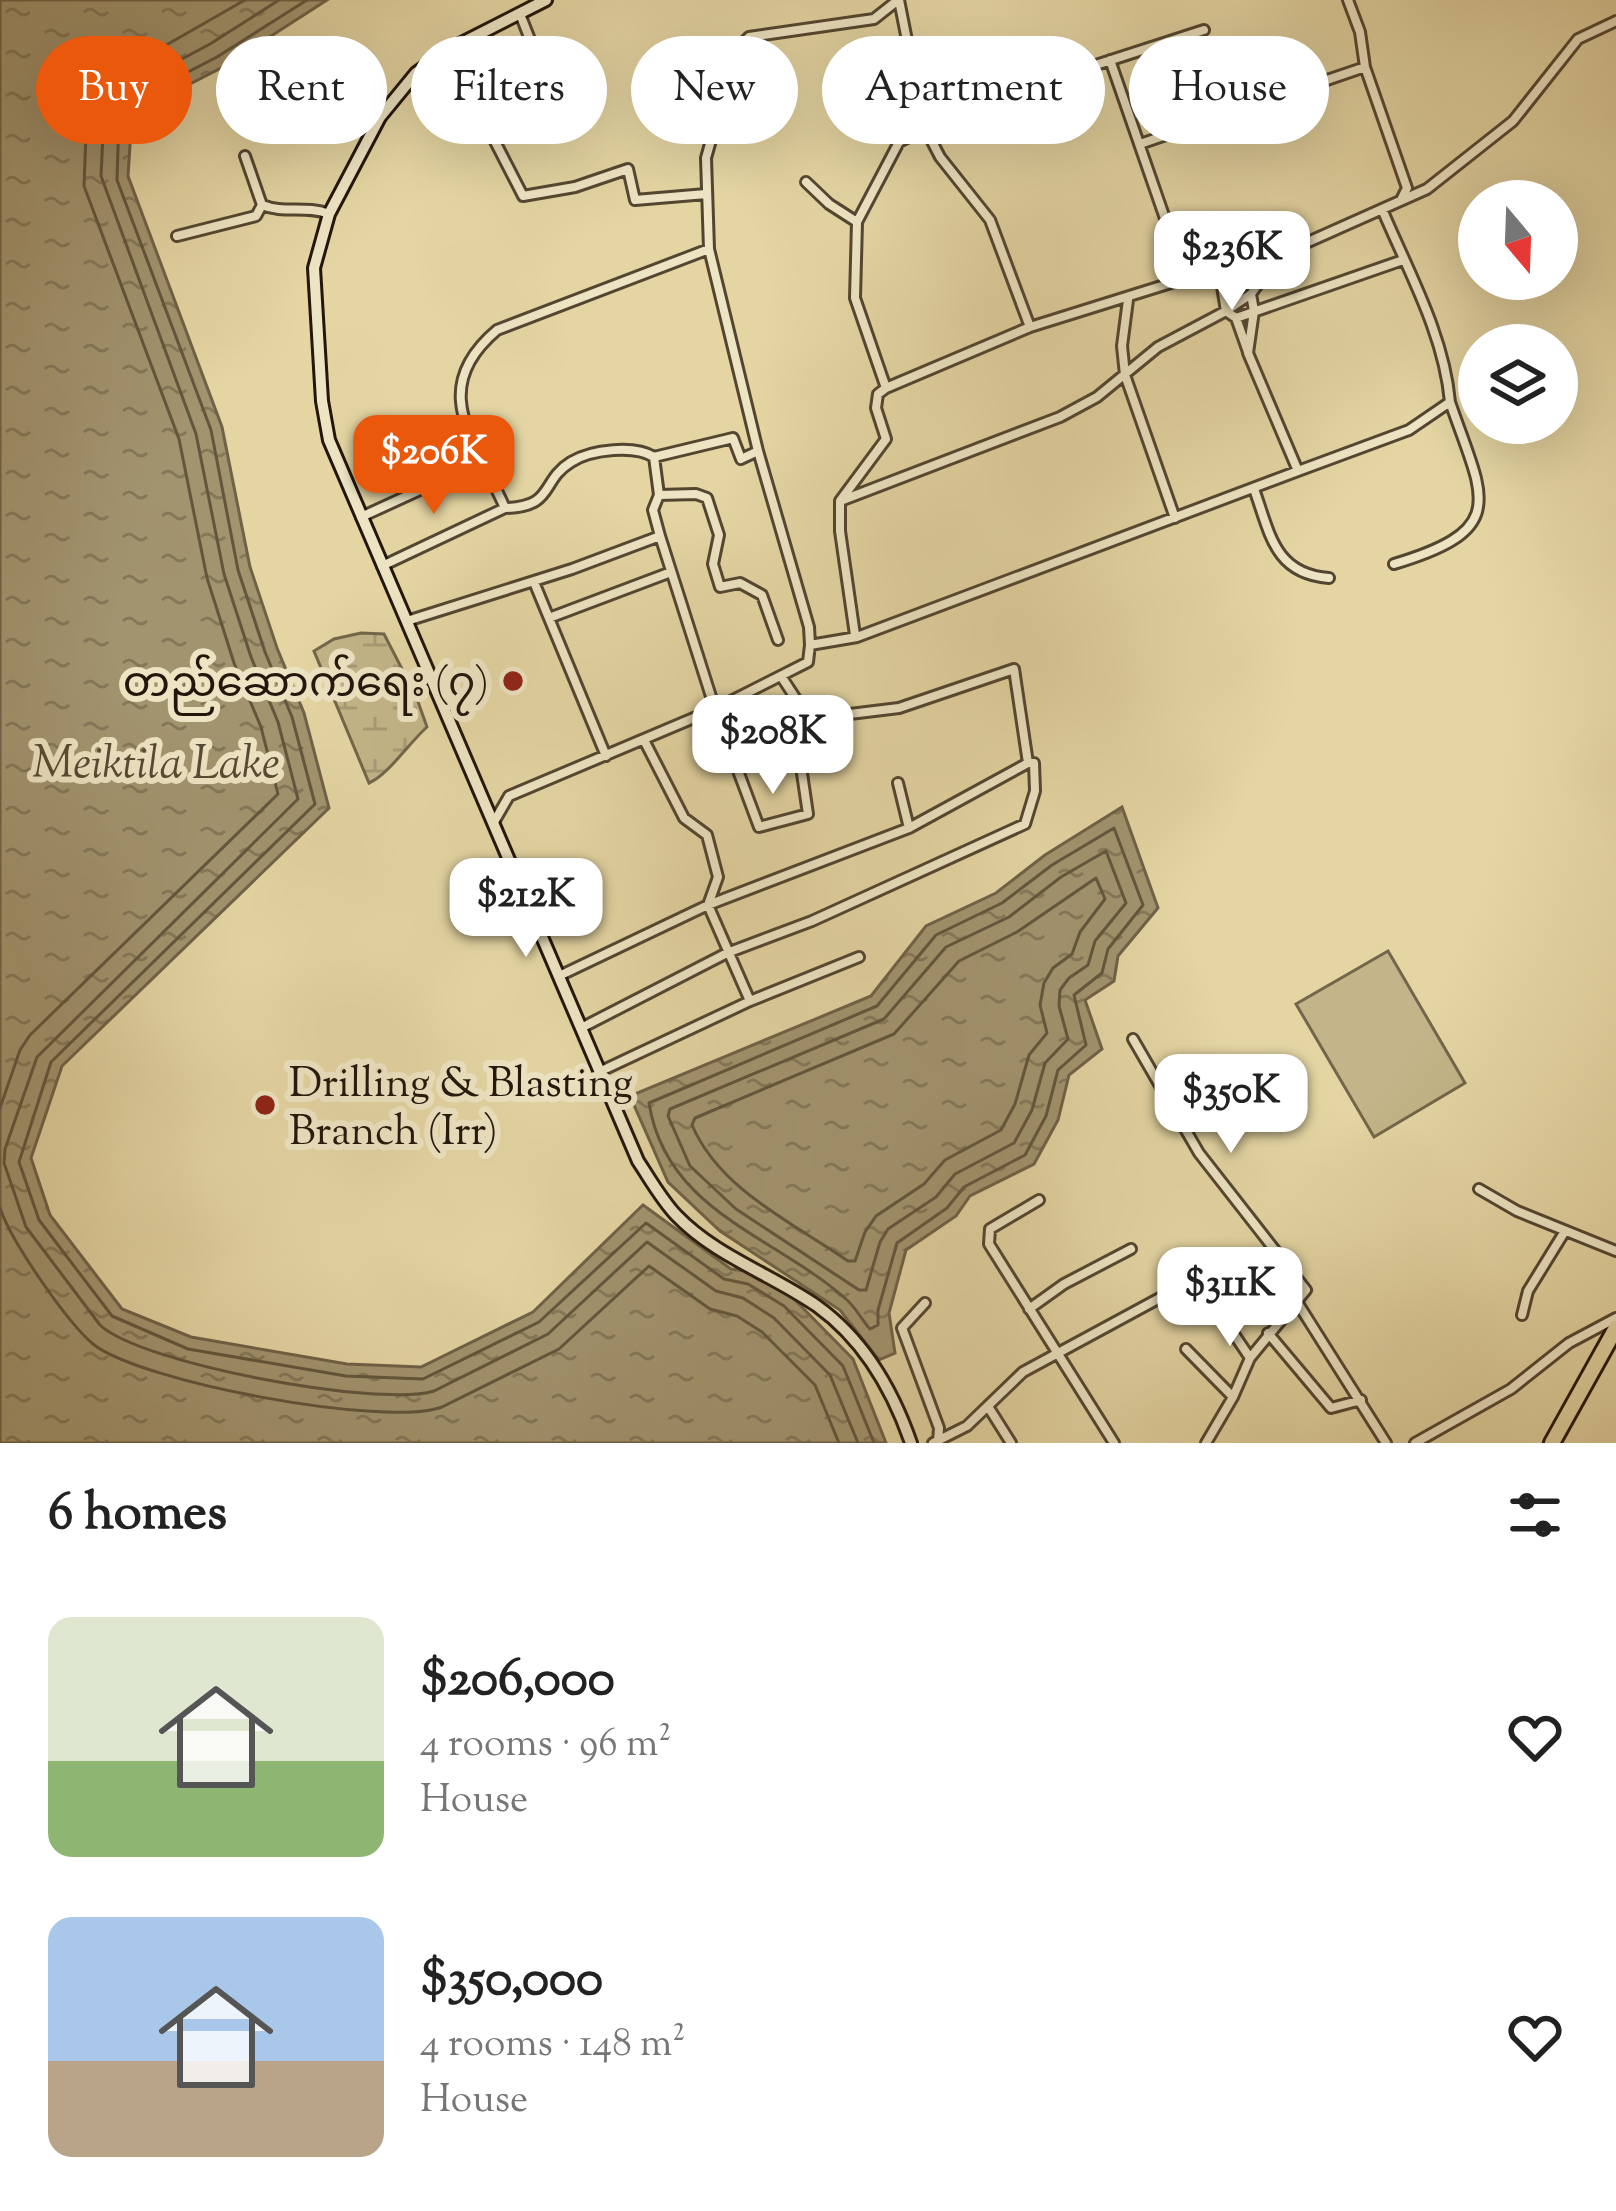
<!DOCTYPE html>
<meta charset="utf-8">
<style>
:root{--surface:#fff;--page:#f6f6f6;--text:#222;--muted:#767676;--accent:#ea580c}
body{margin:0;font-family:"Sorts Mill Goudy","Noto Sans Myanmar",serif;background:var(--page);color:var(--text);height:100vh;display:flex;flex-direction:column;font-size:45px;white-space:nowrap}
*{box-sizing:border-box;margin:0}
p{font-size:39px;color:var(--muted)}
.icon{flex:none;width:66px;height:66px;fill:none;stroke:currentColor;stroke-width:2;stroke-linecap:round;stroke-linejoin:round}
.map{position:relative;height:1443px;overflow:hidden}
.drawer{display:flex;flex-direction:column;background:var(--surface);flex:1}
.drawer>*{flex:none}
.top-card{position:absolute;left:36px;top:36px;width:1545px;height:108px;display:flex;gap:24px}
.needle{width:78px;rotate:161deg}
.buttons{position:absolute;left:1458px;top:180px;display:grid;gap:24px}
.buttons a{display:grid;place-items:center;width:120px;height:120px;border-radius:50%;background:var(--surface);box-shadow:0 12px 48px #0002;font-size:60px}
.price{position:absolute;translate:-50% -102px;padding:0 27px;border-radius:24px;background:#fff;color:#222;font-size:39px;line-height:78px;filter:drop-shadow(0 3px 6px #0008)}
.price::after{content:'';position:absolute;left:50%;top:72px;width:36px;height:27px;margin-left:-18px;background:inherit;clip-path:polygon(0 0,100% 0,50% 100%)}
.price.active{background:var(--accent);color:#fff}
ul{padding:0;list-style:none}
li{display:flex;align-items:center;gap:36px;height:300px;padding:0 48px}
li span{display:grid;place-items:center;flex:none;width:336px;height:240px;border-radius:24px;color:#555}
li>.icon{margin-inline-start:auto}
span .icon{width:144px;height:144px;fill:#fffc;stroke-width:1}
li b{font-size:51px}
h2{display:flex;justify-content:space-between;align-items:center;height:144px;padding:0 48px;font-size:51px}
.pill{padding:0 42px;border-radius:54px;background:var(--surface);box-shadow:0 12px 48px #0002;font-size:42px;line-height:108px}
.pill.active{background:var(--accent);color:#fff}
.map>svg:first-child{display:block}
</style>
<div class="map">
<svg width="1616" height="1443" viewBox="0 0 1616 1443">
<defs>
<pattern id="wetland-marsh" width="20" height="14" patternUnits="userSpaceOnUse" patternTransform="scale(3)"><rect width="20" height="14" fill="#c3b589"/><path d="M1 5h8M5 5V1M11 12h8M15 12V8" fill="none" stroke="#a79b75"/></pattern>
<pattern id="water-ripples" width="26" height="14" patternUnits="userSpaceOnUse" patternTransform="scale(3)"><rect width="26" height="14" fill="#a2946f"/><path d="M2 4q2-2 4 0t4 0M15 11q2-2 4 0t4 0" fill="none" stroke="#847859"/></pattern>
</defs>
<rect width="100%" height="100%" fill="#e4d5a3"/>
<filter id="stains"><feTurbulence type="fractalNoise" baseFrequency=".00167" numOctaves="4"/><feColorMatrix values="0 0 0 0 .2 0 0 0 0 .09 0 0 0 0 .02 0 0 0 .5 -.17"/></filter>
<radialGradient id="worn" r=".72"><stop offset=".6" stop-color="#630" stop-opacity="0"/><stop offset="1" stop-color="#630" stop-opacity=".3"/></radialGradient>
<!-- wetland -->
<path fill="url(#wetland-marsh)" stroke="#73664a" stroke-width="3" d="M361,633l23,1 32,62 11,31c-18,16 -39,48 -58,56l-55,-132 20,-12z"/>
<!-- pitch -->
<path fill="#c3b589" stroke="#73664a" stroke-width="3" d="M1388,951l77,132 -91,54 -78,-133z"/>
<!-- water -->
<path fill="url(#water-ripples)" stroke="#6f6247" stroke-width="3" d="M0,0h327l-104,67 -91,47 -4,62 94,251 28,140 27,81 27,65 25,95 -267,258 -31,92 19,57 72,94 69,28 156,27 74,3 112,-55 110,-107 88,64 21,3 40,25 61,62 33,84h-886z
M1122,807l36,101 -40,48 -4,25 -29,19 17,49 -33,26 -11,45 -24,44 -64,32 -14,20 -50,34 -17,63 6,40 -16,7 -39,-50 -120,-79 -52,-49 -38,-86 241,-100 55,-70 70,-33 49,-38z"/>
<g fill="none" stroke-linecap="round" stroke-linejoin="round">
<!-- shore -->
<path stroke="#62563d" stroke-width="3" d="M279,0l-69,44 -97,52 -9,17 -3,63 95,258 28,140 27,83 27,65 20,77 -261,258 -32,92 -1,14 22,64 74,98c41,39 280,83 334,66l114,-57 99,-92 69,49 27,7 31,20 56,57 28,68
M307,0l-90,57 -93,48 -5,10 -2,65 94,250 27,140 27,82 27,65 23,87 -264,258 -32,100 20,58 73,96 76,33 158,27 77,3 116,-57 107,-99 78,56 24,5 36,22 59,60 31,77
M1114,828l29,77 -35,44 -6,24 -28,22 12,50 -28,25 -12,46 -21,39 -61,32 -17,21 -50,35 -19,67v15l-8,4c-8,-9 -14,-21 -23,-29 -71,-64 -181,-88 -198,-197l228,-97 59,-71 66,-32 50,-38z
M1106,851l20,52 -31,38 -7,24 -19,13 -9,12 -1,16 9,33 -23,24 -13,47 -18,33 -59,31 -19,23 -48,32 -8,13 -14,48h-7l-123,-81 -46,-43 -22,-50 2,-7 214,-90 62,-72 63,-30 52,-40z
M1096,878l9,21 -25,33 -8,22 -19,14 -9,15 -4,22 7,28 -18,22 -14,49 -14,26 -56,30 -21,24 -48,32 -11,16 -10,29h-7c-56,-39 -128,-71 -156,-136l3,-7 199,-84 65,-73 58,-29z
M0,1108l20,-58 10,-15 248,-241 -17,-67 -27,-64 -27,-85 -28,-139 -95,-253 3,-79 13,-24 145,-83
M0,1208c11,33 66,113 93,136 47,38 293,84 349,63l117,-58 90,-83 61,43 27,7 25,16 53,53 24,58"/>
<!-- street casing -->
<g stroke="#534631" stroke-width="14">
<path id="street" d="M899,0l25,126 16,31 50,63 40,107
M1348,0l12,32 5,35
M520,14l22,56 22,16 12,30
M448,50l75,146 52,-9 53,-18 7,31 71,-6
M1110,60l76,219
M899,142l73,-37 232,-75
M1140,144l225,-77 42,121 -6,12
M245,156l17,49c22,9 44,0 67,9
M806,182l23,22 28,18
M1382,209c26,62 62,125 68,193
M177,236l79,-20 6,-11
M1128,300l-6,46 3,29 50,143
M1236,318l167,-58
M886,388l-31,-90 2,-76 42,-80 12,-68
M654,457l79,-19 8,21 17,-8
M1298,471l111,-41 41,-28c33,96 61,127 -56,162
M1254,489c16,44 20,85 75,89
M843,500l217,-83 37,-20 61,-50 68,-36 25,-17
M505,508c-29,-67 -79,-118 -8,-178l212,-81
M361,517l122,-56
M660,536l55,173 44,118 49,-13 -9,-61 10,-34
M382,566l123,-58c50,-1 35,-27 66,-46 21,-13 64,-17 83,-5l5,38 37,-1 11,4 12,37 -6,29 7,23 20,-4 22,12 16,45
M534,582l72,174
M549,618l122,-46
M407,621l165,-52 88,-33 -7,-26 6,-15
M855,635l-15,-104v-30l46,-62 -10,-31 2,-14 8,-6 144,-61 189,-59 7,43 10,7 12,34
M810,645l-1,-18 -51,-176 -49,-202 -3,-91 20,-71 -1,-26 24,-24 125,-18 24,-19
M644,740l40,78 23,17 11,42 -10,28 42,96
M898,783l11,45
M494,822l15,-26 206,-87 93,-47 2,-17 47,-8 441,-166 -50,-118 6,-42 -3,-17 28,-39 148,-66 86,-68 65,-82 38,-18
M559,976l149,-71 201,-77 119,-65
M581,1028l146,-75 85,-32 213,-97 10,-33 -1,-28h-6l-14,-94 -115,39 -90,11 -28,-43
M1133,1039l66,114 107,137 -56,68 -17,39 -27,46
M599,1072l151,-71 109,-44
M1479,1189l38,22 99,40
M1039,1200l-49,29 -1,15 125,199
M1297,1302l89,141
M925,1303l-23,25 37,100 -1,14
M1029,1309l35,-25 67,-35
M1522,1315l6,-24 37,-60
M1268,1333l63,75 30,-8
M1186,1349l47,48
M989,1408l22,35
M933,1443l34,-17 56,-54 170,-92 8,5 49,73
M1415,1443l96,-54 58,-46 47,-25"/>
</g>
<!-- secondary casing -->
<g stroke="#23170b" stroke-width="16">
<path id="secondary" d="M546,0l-98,50 -32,23 -36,44 -51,97 -15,54 8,133 7,39 309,721c12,18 23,38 38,54 39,41 95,59 141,91 46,33 76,85 94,137"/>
</g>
<!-- highway casing -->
<g stroke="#23170b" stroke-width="20">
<path id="highway" d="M1552,1443l64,-115"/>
</g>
<!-- street -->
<use href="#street" stroke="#ede4c3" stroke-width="8"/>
<!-- secondary -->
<use href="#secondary" stroke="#ede4c3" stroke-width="10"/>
<!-- highway -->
<use href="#highway" stroke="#e4d5a3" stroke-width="14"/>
</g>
<!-- markers -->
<g fill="#8f2418" stroke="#ede4c3" stroke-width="4.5">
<circle cx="513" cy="681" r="12"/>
<circle cx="265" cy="1105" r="12"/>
</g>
<g text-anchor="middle" stroke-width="12" stroke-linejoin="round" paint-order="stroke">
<!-- poi labels -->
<g font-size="42" fill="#23170b" stroke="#ede4c3" text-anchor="end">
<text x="489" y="696">တည်ဆောက်ရေး (၇)</text>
<text x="289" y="1096" text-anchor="start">Drilling &amp; Blasting<tspan x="289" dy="48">Branch (Irr)</tspan></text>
</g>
<!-- water labels -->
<g font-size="45" font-style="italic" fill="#564933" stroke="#ede4c3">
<text x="156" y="777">Meiktila Lake</text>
</g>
</g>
<rect width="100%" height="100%" filter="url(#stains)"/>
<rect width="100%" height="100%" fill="url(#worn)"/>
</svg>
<div class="buttons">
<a><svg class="needle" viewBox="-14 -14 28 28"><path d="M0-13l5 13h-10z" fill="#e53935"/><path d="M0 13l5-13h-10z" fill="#767676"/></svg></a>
<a><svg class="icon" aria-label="layers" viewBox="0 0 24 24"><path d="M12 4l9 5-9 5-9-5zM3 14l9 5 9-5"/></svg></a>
</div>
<b class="price" style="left:1232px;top:313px">$236K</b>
<b class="price active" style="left:434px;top:517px">$206K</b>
<b class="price" style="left:773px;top:797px">$208K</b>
<b class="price" style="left:526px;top:960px">$212K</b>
<b class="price" style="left:1231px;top:1156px">$350K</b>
<b class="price" style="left:1230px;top:1349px">$311K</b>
<div class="top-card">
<a class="pill active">Buy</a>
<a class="pill">Rent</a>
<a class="pill">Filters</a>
<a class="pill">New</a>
<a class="pill">Apartment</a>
<a class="pill">House</a>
</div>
</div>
<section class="drawer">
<h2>6 homes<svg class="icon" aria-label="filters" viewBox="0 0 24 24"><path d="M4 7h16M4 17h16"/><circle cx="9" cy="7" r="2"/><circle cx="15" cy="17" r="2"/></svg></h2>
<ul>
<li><span style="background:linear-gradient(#dfe7d0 60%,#8fb573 0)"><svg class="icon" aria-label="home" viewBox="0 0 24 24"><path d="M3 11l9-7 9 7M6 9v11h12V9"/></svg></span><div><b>$206,000</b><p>4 rooms · 96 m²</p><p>House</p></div><svg class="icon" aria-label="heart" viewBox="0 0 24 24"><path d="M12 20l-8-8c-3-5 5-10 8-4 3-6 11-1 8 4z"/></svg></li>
<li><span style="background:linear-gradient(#a9c7e8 60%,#b9a48a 0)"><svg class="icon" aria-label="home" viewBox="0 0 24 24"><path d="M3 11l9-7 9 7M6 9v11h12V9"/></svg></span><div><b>$350,000</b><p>4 rooms · 148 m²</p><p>House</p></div><svg class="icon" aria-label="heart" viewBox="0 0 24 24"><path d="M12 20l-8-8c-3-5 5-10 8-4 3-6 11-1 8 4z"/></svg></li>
</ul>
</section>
